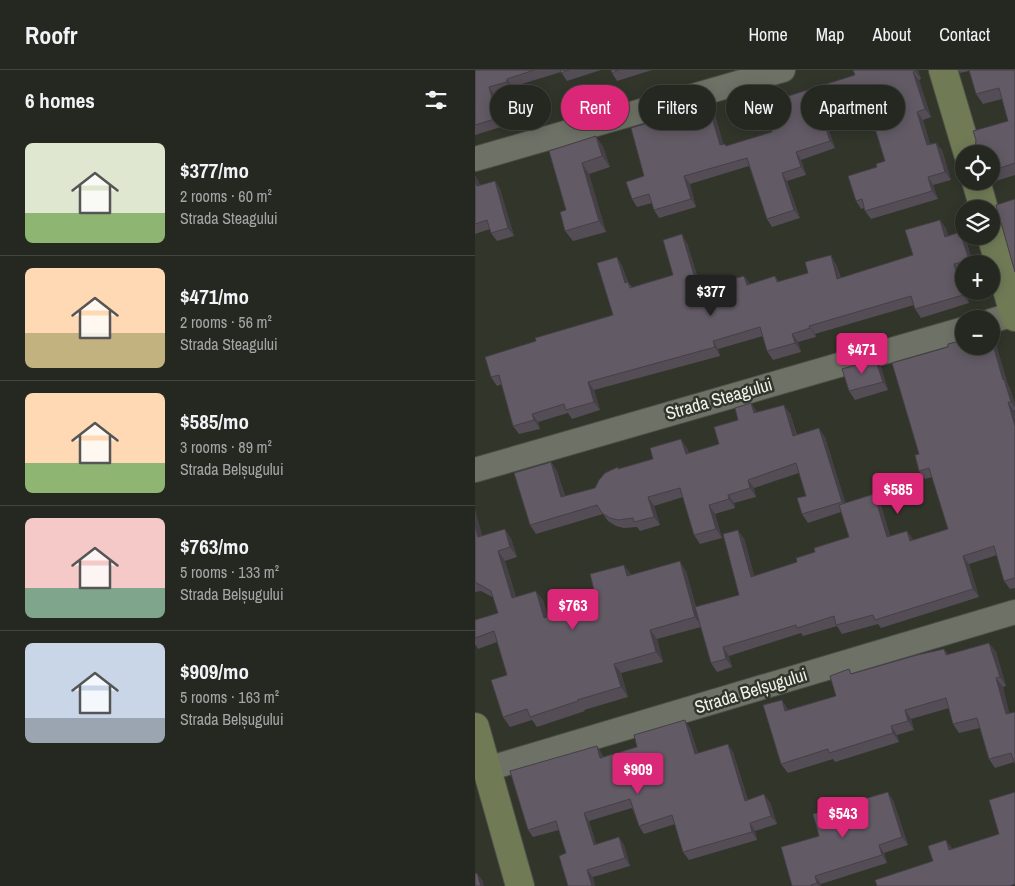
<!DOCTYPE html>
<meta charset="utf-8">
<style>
:root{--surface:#252820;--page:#2d3029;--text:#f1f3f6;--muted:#a3a6a5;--line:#42443e;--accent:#db2777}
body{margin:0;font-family:"Archivo Narrow",sans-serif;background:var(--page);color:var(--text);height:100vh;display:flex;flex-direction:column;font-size:19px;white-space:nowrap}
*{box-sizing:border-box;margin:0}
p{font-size:16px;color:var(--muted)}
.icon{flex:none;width:28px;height:28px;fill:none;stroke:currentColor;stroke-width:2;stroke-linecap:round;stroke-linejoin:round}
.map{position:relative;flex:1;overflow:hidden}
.drawer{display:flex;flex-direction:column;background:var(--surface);width:475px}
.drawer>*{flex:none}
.banner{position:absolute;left:15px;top:15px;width:450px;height:45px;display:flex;gap:10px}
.tools{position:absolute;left:480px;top:75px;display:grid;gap:10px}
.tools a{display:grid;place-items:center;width:45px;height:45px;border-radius:50%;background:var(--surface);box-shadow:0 2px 12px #0003,0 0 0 1px var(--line);font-size:25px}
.price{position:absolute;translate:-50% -42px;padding:0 11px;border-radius:5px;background:var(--accent);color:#fff;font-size:16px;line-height:32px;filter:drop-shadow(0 1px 2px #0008)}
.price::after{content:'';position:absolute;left:50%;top:30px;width:15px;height:11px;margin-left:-8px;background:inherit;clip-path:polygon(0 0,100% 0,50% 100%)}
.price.current{background:#222;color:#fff}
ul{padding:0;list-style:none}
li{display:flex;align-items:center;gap:15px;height:125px;padding:0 25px}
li+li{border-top:1px solid var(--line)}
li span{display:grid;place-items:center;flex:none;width:140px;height:100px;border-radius:8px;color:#555}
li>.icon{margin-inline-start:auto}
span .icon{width:60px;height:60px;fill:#fffc;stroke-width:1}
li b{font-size:21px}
h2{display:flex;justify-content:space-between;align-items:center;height:60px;padding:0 25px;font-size:21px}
.tag{padding:0 18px;border-radius:22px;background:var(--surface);box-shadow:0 2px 12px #0003,0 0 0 1px var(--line);font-size:18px;line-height:45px}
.tag.current{background:var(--accent);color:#fff}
header{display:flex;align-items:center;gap:30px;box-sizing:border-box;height:70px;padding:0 25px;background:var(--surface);border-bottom:1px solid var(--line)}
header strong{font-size:24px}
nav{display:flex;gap:28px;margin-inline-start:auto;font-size:18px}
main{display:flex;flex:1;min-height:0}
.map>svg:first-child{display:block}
</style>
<header>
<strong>Roofr</strong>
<nav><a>Home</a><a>Map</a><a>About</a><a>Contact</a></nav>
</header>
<main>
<section class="drawer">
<h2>6 homes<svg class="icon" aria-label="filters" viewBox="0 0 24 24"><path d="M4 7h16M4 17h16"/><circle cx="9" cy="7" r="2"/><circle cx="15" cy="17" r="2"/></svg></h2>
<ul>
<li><span style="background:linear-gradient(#dfe7d0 70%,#8fb573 0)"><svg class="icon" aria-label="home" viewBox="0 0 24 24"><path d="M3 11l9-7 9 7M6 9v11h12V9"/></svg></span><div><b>$377/mo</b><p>2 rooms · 60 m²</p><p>Strada Steagului</p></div></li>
<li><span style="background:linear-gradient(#ffd9b3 65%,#c2b280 0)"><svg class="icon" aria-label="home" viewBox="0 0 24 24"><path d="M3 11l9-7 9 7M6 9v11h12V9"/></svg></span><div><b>$471/mo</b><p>2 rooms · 56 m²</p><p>Strada Steagului</p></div></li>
<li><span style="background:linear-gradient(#ffd9b3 70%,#8fb573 0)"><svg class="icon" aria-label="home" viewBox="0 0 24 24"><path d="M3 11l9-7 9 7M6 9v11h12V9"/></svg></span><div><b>$585/mo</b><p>3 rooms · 89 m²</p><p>Strada Belșugului</p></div></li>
<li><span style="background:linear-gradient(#f6c9c9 70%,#7fa58c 0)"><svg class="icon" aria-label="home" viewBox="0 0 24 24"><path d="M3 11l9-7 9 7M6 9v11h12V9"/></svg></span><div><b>$763/mo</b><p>5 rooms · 133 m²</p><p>Strada Belșugului</p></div></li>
<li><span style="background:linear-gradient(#c9d6e8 75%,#9aa5b1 0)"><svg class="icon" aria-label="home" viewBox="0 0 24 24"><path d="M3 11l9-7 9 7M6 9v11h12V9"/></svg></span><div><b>$909/mo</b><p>5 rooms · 163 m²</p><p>Strada Belșugului</p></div></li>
</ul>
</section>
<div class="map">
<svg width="540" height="816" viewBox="0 0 540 816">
<rect width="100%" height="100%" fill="#31352a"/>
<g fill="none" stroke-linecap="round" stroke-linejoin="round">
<!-- street casing -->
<g stroke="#4c5047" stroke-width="26">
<path id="street" d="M0,89l308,-89
M516,251l23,-7
M0,400l489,-141
M12,699l528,-157"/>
</g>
<!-- secondary casing -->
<g stroke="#4c5047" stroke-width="30">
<path id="secondary" d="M468,0l25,84
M501,111l8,28
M516,165l24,82
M0,657l45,159"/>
</g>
<!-- street -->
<use href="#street" stroke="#6e7266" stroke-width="24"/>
<!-- secondary -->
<use href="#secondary" stroke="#707b56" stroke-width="28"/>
</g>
<!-- wall -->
<path fill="#544d56" d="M0,0h126l-34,11 -6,-9 -49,15 1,4 -18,5 9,30 -29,9z
M136,0h41l-35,11 -5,-8z
M378,0h65l3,9 -2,1 12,37 -8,3 7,24 6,-1 6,7 9,30 -18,5 5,14 -67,20 -6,-8 -1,-3 -3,1 -5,-8 21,-34 8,-6 -9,-29 -5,-6 -2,-8 -40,13 6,17 -34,12 5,15 -19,6 13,37 -28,9 -5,-8 -18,-53 -59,18 6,23 -37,11 -5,-8 -2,-7 -15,4 -5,-8 12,-23 7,-49 64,-12 8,29 3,2 46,-14 9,-37 1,3 73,-23z
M483,0h57v105l-22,7 -2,-2v-26l17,-33 -6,-22 -19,5 -7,-10 -7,-23 -9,2z
M121,66l7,11 7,20 -21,7 17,58 -33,9 -8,-10 1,-21 -17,-59z
M0,106l3,4 2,5 15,-4 5,8 14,47 -17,5 -6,-8 -1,-4 -15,5z
M471,158l2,8 18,4 7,24h-9v7l-4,1 9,31 -48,15 -6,-9 -1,-4 -99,29 1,3 -18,5 3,10 -28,8 -6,-9 -4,-15 -45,13 2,7 -126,34 6,20 -28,9 -4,-6 -30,9 2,7 -21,5 -6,-8 -11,-42 -5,2 -6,-9 45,-36 77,-26 4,-58 5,9 6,16 4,5 41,-12 14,-32 14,45 43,-12 6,8 25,-8 4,6 57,-18 5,14 72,-23z
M516,265l4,6 13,44 2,3 5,16v6l-1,1 1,2v175l-5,1 -6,-8 -7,-26 -28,9 10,33 -98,31 -3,-4 -36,10 -5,-8 -34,10 -2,-3 -72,23 3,11 -15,5 -6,-9 -10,-36 -44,12 6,23 -42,11 7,24 -44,13 1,1 -48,16 -5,-7 -22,7 -7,-10 4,-42 -10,-33 -19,7 -3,-5v-24l23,-7 -4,-15 -13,-7 -6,1v-82l7,26 23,-7 6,10 6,18 -12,4 11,36 27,3 5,17 49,-15 34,-27 55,-4 10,36 43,-12 5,-57 10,38 43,-14 18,-10 34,-15 -8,-25 -33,11 -6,-9 4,-18 -7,-23 -45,15 2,9 -22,6 1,5 -20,6 7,24 -22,6 -6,-9 -11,-38 -29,9 6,19 -20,6 -3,-4 -13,1 -8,-2 -8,-5 -5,-7 -67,20 -6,-9 21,-63 6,9 8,25 30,-8 24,-19 68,-21 2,5 30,-9 32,-41 6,9 33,1 7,22 28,2 20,66 29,-9 6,8 10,34 23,4 35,-11 -16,-52 -7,2 -6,-8v-17l72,-108z
M406,297l7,23 -33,10 -6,-9z
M514,573l7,9 10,34 -3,1 11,75 -19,6 -6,-9 -9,-31 -21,5 -6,-9 -4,-16 -38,11 3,11 -17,5 2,7 -64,20 -2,-3 -45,14 -7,-9 1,-64 6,10 48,-14 13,-27 3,5 92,-25 4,6z
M215,658l8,25 35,-1 15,48 22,2 7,22 -22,7 2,9 -68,20 -6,-8 -8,-28 -31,10 -5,-8 -7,-18 -43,13 7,23 23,-7 5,8 6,21 -37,11 2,9h-27l-2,-33 -7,-23 -26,7 -5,-7 69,-84 5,8 1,3 34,-10z
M418,730l15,45 -24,8 3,10 -66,21v2h-29l27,-50z"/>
<!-- shaded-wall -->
<path fill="#453f46" d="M440,0h3l3,9 -6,-8z
M438,2l6,8 12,37 -6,-8z
M32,9l5,8 1,4 -6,-9z
M14,17l6,9 9,30 -6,-8z
M300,17l6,8 4,12 -6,-8z
M234,37l6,8 11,38 -6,-8z
M442,42l6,8 10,33 -6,-8z
M349,53l5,8 6,17 -5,-7z
M121,66l7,11 7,20 -8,-11z
M461,73l6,7 9,30 -6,-8z
M321,82l5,8 5,15 -5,-8z
M107,93l7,11 17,58 -7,-11z
M307,103l5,8 13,37 -6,-8z
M0,106l3,4 4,14 -5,-8 -2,-5z
M209,106l6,8 6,23 -5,-8z
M453,107l5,8 5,14 -6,-8z
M20,111l5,8 14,47 -6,-8z
M465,150l6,8 5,17 -6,-8z
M485,162l6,8 7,24h-2l-2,-4z
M207,164l5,9 17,55 -6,-9z
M356,185l5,9 7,24 -6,-9z
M142,187l5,9 9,26 -6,-9z
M479,194l6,8 4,14v5h1l4,12 -6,-8z
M269,206l6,8 -3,1z
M334,256l6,8 1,3 -6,-9z
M317,264l6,8 3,10 -6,-9z
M516,265l4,6 13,44 2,3 5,16v4l-4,-6 -8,-22 -12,-42z
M238,271l5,8 2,7 -5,-9z
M400,289l6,8 7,23 -5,-8z
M113,312l6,8 6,20 -6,-8z
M533,332l6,9 1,2v13z
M276,333l6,9 3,10 -6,-9z
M309,335l6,8 9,32 -6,-9z
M57,344l6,8 2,7 -6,-9z
M344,358l6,9 23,73 -6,-8z
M206,369l6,9 5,15 -6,-9z
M76,392l6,9 10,35 -6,-9z
M273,410l6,8 2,9 -6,-9z
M399,424l6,8 13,43 -6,-8z
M253,425l6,8 1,5 -6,-9z
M173,427l6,9 6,19 -6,-8z
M234,435l6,9 7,24 -6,-9z
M0,440l10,36 -7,-9 -3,-12z
M30,459l6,10 6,18 -7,-10z
M263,460l6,8 13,47 -6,-8z
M432,461l6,8 3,10 -6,-8z
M23,481l7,10 14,47 -7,-10z
M488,486l6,8 10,33 -6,-8z
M205,491l6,10 16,56 -7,-10z
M149,495l7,9 3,12 -7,-10z
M61,521l7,9 8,28 -7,-10z
M175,560l7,9 6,23 -7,-10z
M514,573l7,9 10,34 -6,-9z
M248,577l6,9 3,11 -6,-8z
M139,594l7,9 7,24 -7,-10z
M521,608l7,9 9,36 -6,-9z
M307,630l6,9 3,11 -6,-9z
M430,640l6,9 3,11 -6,-9z
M210,650l5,8 11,34 -6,-8z
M416,656l6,9 2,7 -6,-9z
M253,674l5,8 17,56 -5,-7z
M122,676l5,8 4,12 -6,-8z
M413,722l5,8 15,45 -6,-8z
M289,724l6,8 7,22 -6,-8z
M109,743l5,8 10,32 -5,-8z
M275,753l5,8 2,9 -5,-8z
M144,767l5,8 6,21 -5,-8z
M471,770l7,9 -4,1z
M404,775l5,8 3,10 -5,-8z
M112,800l6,7 2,9h-3z
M2,803l6,8 1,5h-3z
M340,806l6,8v2h-2l-2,-3z"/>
<!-- building -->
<path fill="#625a64" stroke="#453f46" d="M0,0h59l-27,9v3l-18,5 9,31 -23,7z
M85,0h9l-8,3z
M136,0h8l-7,3z
M378,0h62v1l-2,1 12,37 -8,3 10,33 9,-2 9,29 -17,5 4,14 -67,20 -3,-12 -6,2 -8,-25 29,-9 -1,-3 9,-3 -11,-36 -3,1 -4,-16 -43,13 6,18 -34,11 5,15 -19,6 12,37 -27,9 -20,-61 -63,18 7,23 -37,11 -5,-16 -17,5 -6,-17 18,-6 -13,-48 17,-5 2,5 39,-12 -1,-3 21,-6 11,38 5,-1 1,2 46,-14 -13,-40 16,-5 4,12 76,-24z
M494,0h46v93l-24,8v-17h-15l-1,-4 1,-10 -3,-9 35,-10 -9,-33 -23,6z
M121,66l6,20 -20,7 17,58 -34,10 -5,-19 6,-2 -17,-59z
M0,111l2,5 18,-5 13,47 -17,5 -4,-13 -12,4z
M540,129v73l-19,-67z
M465,150l5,17 15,-5 9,28 -15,4 9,31 -48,14 -4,-13 -102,30 1,2 -18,6 3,9 -28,8 -7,-24 -47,14 2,6 -127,35 6,20 -28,8 -2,-6 -32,10 2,6 -21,6 -14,-51 -8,2 -6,-20 51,-16 -1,-3 78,-23 -16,-52 20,-6 8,26 3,-1 2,6 43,-13 -10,-35 19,-6 16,55 46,-13 3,9 28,-9 2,6 31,-9 -3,-11 26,-7 6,24 76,-24 -8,-25z
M516,268l12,42 1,-1 7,23h-3l7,24v152l-11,3 -10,-35 -31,10 10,33 -98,31 -2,-5 -37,10 -2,-9 -37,12 -1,-3 -73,22 3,12 -15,4 -16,-56 44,-12 -16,-61 15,-4 13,47 46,-15 -1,-4 19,-6 -1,-4 35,-11 -10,-32 35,-11 13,43 20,-6 3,10 38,-12 -19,-61 -10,3 -4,-16 4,-1 -27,-91 56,-16v-3l16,-4v6h27z
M400,289l8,23 -34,9 -7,-22z
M276,333l3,10 30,-8 9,31 26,-8 23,74 -40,12 -5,-16 9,-2 -10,-33 -48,17 2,8 -22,7 1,4 -20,6 7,24 -22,6 -14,-47 -32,9 6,20 -20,5 -1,-4 -15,2 -8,-2 -8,-5 -5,-8 -67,20 -16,-52 37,-11 10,35 34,-9 4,-8 6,-7 13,-6v2l35,-10 -3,-11 31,-9 5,15 33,-10 -5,-17 24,-7 -3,-12z
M0,455l3,12 27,-8 5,18 -12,4 14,47 24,-7 8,27 53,-16 -7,-28 34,-9 3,11 53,-15 15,56 -45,13 6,22 -42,12 7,23 -44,13 1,1 -48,16 -3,-8 -24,8 -12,-37 16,-5 -13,-44 -19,7v-18l23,-7 -7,-22 -16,-9z
M514,573l11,34 -4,1 10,36 9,-2v52l-4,-11 -22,6 -12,-41 -24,6 -7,-26 -41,12 3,11 -17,5 2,7 -64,20 -1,-4 -47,15 -18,-59 19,-5 3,11 51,-15 -6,-20 19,-7 2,5 66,-19 27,-6 2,6z
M210,650l10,34 33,-10 17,57 19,-7 7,22 -21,7 2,9 -69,20 -11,-37 -33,11 -9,-27 -46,14 10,32 25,-8 6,21 -38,12 5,16h-24l-9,-30 7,-3 -10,-32 -28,9 -18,-59 87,-25 3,12 37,-11 -3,-12z
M413,722l14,45 -23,8 3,10 -67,21 2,7 -6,2 1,1h-20l-11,-39 38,-11 -6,-22z
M540,722v92l-5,2h-133l-2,-6 58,-19 -5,-15 18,-6 3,10 50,-16 -10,-34z
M2,803l4,13h-6v-12z"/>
<g text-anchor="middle" stroke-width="5" stroke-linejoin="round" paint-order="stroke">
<!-- street labels -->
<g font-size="18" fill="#eff1ea" stroke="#31352a">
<text transform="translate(244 329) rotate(-16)" y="6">Strada Steagului</text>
<text transform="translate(276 621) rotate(-17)" y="6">Strada Belșugului</text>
</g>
</g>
</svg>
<div class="tools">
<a><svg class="icon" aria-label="locate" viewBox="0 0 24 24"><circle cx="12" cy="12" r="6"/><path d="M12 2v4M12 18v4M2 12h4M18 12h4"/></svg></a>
<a><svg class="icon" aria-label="layers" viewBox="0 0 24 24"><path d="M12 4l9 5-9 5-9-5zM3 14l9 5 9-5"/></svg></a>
<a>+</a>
<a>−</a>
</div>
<b class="price current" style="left:236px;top:247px">$377</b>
<b class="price" style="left:387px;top:305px">$471</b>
<b class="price" style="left:423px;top:445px">$585</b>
<b class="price" style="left:98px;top:561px">$763</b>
<b class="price" style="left:163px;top:725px">$909</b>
<b class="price" style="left:368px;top:769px">$543</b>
<div class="banner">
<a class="tag">Buy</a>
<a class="tag current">Rent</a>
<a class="tag">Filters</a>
<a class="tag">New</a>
<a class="tag">Apartment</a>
</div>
</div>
</main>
